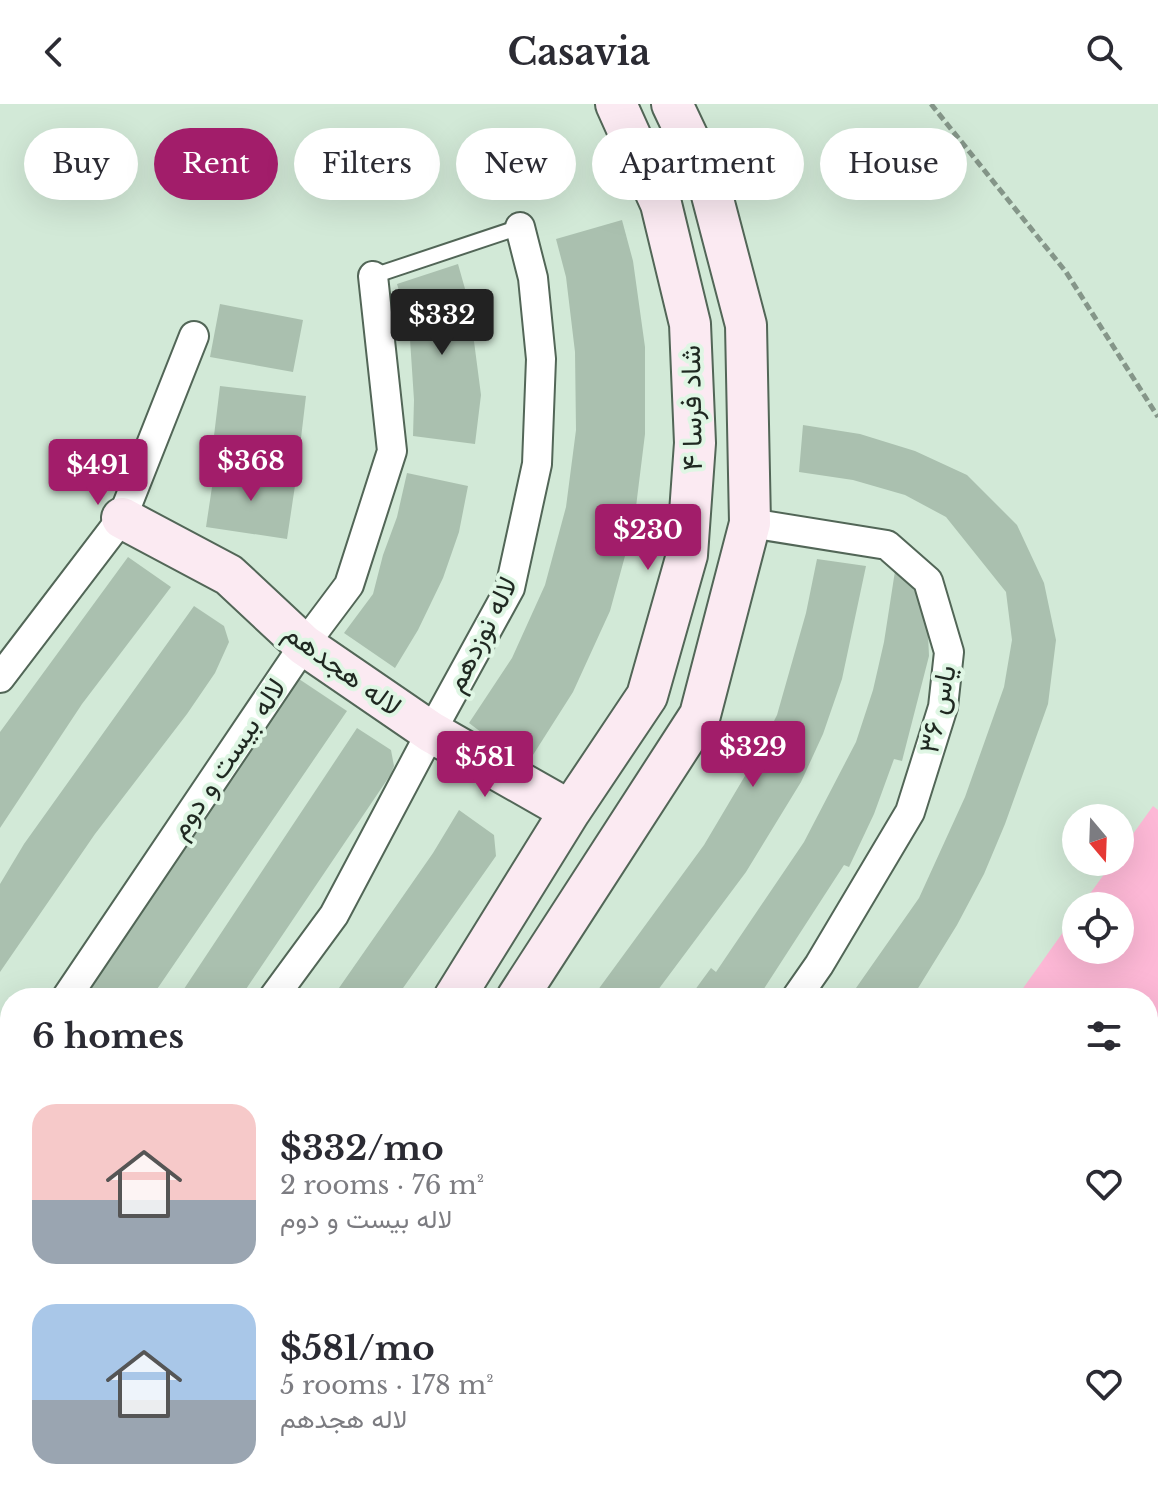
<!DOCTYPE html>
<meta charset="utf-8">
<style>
:root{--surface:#fff;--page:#f2f2f3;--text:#2b2b33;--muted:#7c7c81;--accent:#a21d6a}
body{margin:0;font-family:"Libre Baskerville",Vazirmatn,serif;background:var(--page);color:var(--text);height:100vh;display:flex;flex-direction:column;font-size:30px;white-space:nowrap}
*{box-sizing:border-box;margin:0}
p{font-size:26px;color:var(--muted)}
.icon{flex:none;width:44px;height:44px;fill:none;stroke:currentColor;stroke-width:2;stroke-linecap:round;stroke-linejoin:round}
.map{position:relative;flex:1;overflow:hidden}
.side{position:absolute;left:0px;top:884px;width:1158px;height:514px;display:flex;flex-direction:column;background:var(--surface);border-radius:32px 32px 0 0;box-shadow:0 8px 32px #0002}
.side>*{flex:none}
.banner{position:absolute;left:24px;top:24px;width:1110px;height:72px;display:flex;gap:16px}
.needle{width:52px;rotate:161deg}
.buttons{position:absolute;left:1062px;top:700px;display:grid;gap:16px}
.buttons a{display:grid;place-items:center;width:72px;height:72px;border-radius:50%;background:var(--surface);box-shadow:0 8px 32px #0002;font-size:40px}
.price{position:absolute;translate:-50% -68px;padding:0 18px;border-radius:8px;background:var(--accent);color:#fff;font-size:26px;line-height:52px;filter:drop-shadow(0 2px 4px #0008)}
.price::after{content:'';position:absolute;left:50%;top:48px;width:24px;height:18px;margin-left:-12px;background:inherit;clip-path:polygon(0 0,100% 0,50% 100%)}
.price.active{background:#222;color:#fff}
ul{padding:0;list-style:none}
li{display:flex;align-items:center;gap:24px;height:200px;padding:0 32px}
li span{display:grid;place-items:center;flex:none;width:224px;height:160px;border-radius:24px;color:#555}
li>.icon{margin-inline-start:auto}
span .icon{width:96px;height:96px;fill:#fffc;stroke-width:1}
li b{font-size:34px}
h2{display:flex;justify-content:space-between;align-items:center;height:96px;padding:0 32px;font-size:34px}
.tag{padding:0 28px;border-radius:36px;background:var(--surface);box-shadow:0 8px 32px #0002;font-size:28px;line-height:72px}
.tag.active{background:var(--accent);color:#fff}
header{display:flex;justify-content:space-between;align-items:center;height:104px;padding:0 32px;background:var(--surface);font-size:36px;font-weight:700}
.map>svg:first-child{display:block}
</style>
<header><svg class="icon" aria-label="back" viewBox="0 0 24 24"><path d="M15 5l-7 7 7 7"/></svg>Casavia<svg class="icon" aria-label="search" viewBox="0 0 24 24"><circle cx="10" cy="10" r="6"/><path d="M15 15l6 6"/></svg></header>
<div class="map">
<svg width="1158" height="1397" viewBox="0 0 1158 1397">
<rect width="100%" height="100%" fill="#d2e9d7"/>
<!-- green -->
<path fill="#fdb8d6" d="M1153,702l5,4v691h-500l6,-9h484v-494h-132l60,-84v36h44v-44h-39l32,-44h7v-10z"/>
<!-- building -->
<path fill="#aac0af" d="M622,116l11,41 12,86v87l-11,89 -24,88 -37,81 -47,74 -57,-43 43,-65 33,-73 21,-78 10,-77 -1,-78 -9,-75 -10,-38z
M458,160l11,39 12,92 -6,49 -62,-8 1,-36 -5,-76 -12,-40z
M220,200l83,16 -10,52 -83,-15z
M220,282l86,10 -7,59 -86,-11z
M803,321l57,9 55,17 52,24 50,50 27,58 12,57 -8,64 -43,120 -21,50 -27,51 -45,73h-63l70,-100 46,-101 39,-110 8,-47 -6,-48 -60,-75 -41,-22 -52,-15 -54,-8z
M215,363l81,12 -9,60 -81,-12z
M407,369l61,13 -9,46 -16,46 -25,52 -23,38 -51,-35 29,-39 10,-39 14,-38z
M128,453l43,30 -89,117 -82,124v-96z
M817,455l49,7 -24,113 -19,55 -22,48 -55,90 -94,126h-60l112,-153 51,-86 22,-44 29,-102z
M895,467l17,16 15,24 2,45 -27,105 -8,-2 -20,55 -25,53 -5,-2 -86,133h-69l22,-30 5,4 88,-130 52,-100 17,-52 11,-48z
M194,502l30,20 5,16 -14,31 -28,41 -92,120 -95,138v-88l24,-40z
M299,575l48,32 -196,287h-69z
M357,624l34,22 3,16 -3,8 -151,224h-62z
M459,706l35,25 2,21 -100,142h-64l101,-145z
M10,974v65l-10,-7v-45z
M10,1287v29l-10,-8v-8z
M8,1349h2v39h20l-6,9h-24v-41z
M503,1388h79l-6,9h-79z
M307,1389l13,8h-41v-1z"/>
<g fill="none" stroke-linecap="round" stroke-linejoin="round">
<!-- lane casing -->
<g stroke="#526657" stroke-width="18">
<path id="lane" d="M373,172l147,-49
M327,1388l13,9"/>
</g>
<!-- street casing -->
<g stroke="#526657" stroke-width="32">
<path id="street" d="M750,419l137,22 41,36 21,71 -6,55 -33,105 -91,153 -23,33
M0,574l122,-160 72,-182
M66,894l238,-353 45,-60 43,-134 -19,-175
M273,894l61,-83 97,-183 79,-144 27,-124 4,-105 -8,-81 -13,-51
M452,1397l6,-9"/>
</g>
<!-- secondary casing -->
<g stroke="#526657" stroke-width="44">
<path id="secondary" d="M122,414l107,57 75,70 127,87 139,79
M454,894l116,-187 77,-115 40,-141 8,-112 -5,-119 -29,-120 -45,-100
M517,894l183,-283 50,-192 -4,-198 -38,-145 -36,-76
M0,1087l10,7
M0,1127l10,8
M114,1397l6,-9
M194,1397l7,-9"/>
</g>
<!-- path -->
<path stroke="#859689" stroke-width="5" stroke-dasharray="8 4" stroke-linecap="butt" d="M931,0l135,168 92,145"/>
<!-- lane -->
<use href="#lane" stroke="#fff" stroke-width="14"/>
<!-- street -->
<use href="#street" stroke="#fff" stroke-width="28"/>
<!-- secondary -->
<use href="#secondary" stroke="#fbeaf2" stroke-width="40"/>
</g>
<g text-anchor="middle" stroke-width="8" stroke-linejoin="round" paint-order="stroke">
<!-- street labels -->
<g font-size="28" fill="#1f2821" stroke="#dff6e4">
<text transform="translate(691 304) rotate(-91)" y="10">شاد فرسا ۴</text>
<text transform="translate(481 530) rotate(-63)" y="10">لاله نوزدهم</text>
<text transform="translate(343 565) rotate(36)" y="10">لاله هجدهم</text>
<text transform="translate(937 605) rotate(-78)" y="10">یاس ۳۶</text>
<text transform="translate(227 654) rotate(-56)" y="10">لاله بیست و دوم</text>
</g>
</g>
</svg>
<div class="buttons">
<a><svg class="needle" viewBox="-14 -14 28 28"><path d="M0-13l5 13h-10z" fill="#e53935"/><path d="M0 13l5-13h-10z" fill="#7c7c81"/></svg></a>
<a><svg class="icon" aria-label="locate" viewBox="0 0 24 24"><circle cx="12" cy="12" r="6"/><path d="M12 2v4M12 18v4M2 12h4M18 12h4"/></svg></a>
</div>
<b class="price active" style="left:442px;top:253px">$332</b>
<b class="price" style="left:251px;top:399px">$368</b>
<b class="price" style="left:98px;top:403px">$491</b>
<b class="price" style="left:648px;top:468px">$230</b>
<b class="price" style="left:753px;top:685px">$329</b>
<b class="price" style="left:485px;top:695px">$581</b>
<div class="banner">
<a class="tag">Buy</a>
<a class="tag active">Rent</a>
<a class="tag">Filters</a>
<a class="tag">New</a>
<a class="tag">Apartment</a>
<a class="tag">House</a>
</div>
<section class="side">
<h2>6 homes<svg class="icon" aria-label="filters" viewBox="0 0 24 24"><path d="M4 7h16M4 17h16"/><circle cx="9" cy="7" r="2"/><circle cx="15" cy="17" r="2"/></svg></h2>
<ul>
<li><span style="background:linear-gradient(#f6c9c9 60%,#9aa5b1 0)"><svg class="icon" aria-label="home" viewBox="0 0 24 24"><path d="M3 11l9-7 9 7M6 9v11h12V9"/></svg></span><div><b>$332/mo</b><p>2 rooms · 76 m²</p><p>لاله بیست و دوم</p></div><svg class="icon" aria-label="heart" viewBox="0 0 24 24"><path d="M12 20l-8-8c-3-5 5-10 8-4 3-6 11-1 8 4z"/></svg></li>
<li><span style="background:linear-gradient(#a9c7e8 60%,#9aa5b1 0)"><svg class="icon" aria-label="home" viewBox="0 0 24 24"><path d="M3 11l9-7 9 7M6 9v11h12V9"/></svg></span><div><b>$581/mo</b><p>5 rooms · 178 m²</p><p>لاله هجدهم</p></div><svg class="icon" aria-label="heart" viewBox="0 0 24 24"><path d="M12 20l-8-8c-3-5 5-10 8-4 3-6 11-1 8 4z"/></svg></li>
</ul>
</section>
</div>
